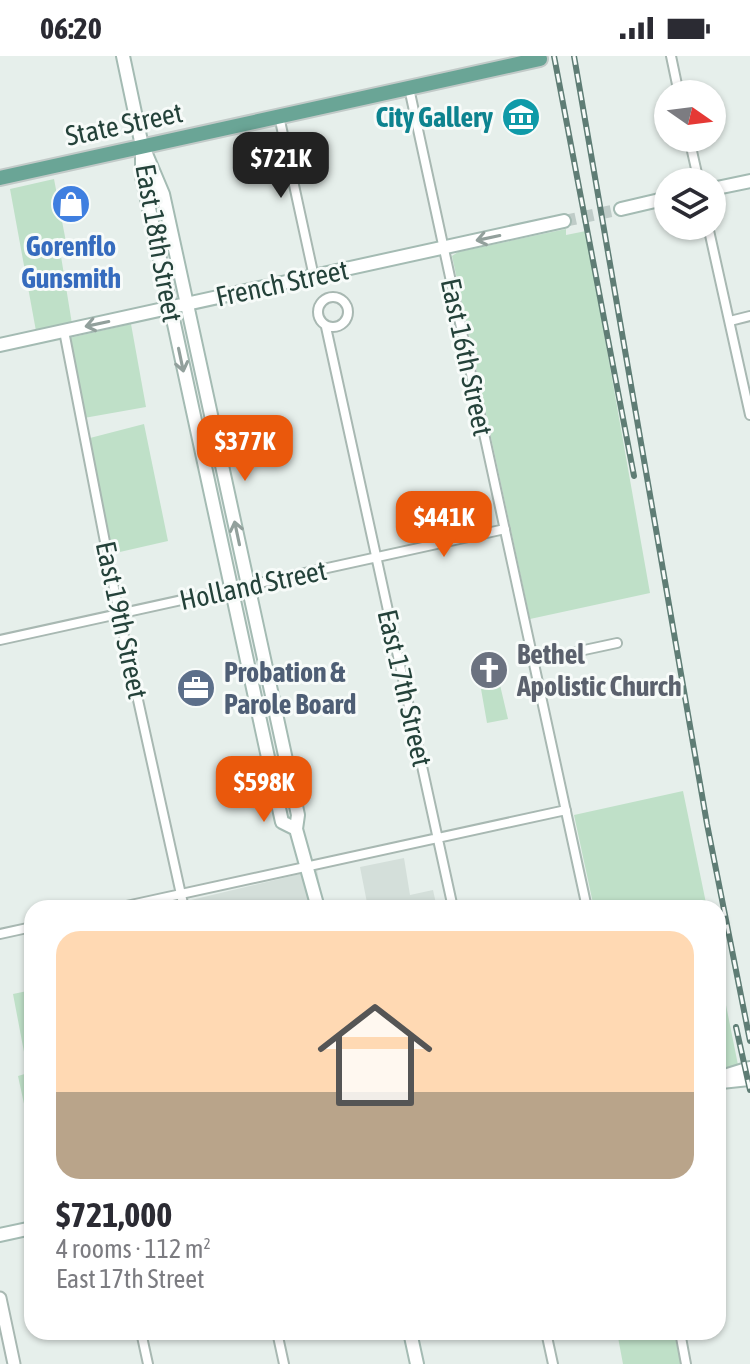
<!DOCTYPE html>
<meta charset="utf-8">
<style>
:root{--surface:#fff;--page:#f7f7f7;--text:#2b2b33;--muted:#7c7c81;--line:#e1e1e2;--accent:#ea580c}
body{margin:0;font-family:"Asap Condensed",sans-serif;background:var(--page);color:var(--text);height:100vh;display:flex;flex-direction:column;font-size:30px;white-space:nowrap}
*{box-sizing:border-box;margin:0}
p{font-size:26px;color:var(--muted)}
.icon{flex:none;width:44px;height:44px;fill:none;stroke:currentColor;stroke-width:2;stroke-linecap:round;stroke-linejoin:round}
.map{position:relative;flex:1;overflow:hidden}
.drawer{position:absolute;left:24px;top:844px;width:702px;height:440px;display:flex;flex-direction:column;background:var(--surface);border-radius:24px;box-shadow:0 2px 6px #0004}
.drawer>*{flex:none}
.needle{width:52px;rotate:104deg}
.buttons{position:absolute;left:654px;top:24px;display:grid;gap:16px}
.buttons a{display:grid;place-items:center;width:72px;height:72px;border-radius:50%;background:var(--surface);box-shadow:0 2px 6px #0004;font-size:40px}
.price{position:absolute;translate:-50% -68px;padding:0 18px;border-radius:16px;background:var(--accent);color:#fff;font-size:26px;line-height:52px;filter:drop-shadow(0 2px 4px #0008)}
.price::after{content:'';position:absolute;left:50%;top:48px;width:24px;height:18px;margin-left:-12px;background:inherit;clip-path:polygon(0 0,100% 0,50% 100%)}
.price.active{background:#222;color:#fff}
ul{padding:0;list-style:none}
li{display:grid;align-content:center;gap:16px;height:424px;padding:0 32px}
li+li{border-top:2px solid var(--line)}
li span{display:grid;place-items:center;height:248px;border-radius:24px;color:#555}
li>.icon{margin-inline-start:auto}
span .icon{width:144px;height:144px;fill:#fffc;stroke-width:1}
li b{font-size:34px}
.status{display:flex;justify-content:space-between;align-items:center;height:56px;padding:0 40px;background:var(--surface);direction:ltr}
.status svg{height:22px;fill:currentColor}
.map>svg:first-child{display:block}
</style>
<div class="status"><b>06:20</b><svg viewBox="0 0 49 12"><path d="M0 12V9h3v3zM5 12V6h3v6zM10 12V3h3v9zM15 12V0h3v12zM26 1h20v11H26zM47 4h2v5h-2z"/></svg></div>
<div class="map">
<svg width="750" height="1308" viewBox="0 0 750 1308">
<rect width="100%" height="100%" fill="#e6efeb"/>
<!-- built -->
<path fill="#d4dfda" d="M404,802l6,37 23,-5 4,18h-69l-8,-41z
M317,814l7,38h-136l-1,-7z"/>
<!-- green -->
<path fill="#bfe0c8" d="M54,123l12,63 -7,2 13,80 -36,7 -26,-142z
M566,173v6l20,-4 64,362 -120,26 -78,-363 6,-4z
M131,268l15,83 -62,11 -15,-80z
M144,368l24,117 -57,13 -21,-116z
M500,629l8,34 -21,4 -6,-34z
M683,735l24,117h-113l-20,-93z
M718,909l20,100 -20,4z
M32,934v136l-3,1 -11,-51 10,-3 -15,-79z
M617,1276h57l7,32h-58z"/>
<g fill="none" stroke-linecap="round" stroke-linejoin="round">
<!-- secondary-tunnel -->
<path stroke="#bfccc8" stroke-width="12" stroke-dasharray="12 6" stroke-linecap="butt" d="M564,165l57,-12"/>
<!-- minor casing -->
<g stroke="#a8b8b2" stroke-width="12">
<path id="minor" d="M671,0l8,38
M409,32l178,820
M279,60l35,161
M689,82l10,44
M708,170l42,189
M318 256a15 15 0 1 1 30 0a15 15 0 1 1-30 0Z
M730,265l20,-5
M326,271l127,581
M64,275l55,283 65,294
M0,584l505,-111
M533,605l84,-18
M117,852l449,-98
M0,878l32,-7
M141,1276l7,32
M277,1276l7,32
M546,1276l7,32
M680,1276l6,32"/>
</g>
<!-- tertiary casing -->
<g stroke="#a8b8b2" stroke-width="15">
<path id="tertiary" d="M0,1242l14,66"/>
</g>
<!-- secondary casing -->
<g stroke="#a4bbb3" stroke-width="16">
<path id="secondary" d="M123,0l19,90v30l140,646 14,7
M144,93l19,45 135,621 -2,14 22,79
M712,133l38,-8
M621,153l47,-11
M0,289l564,-124
M718,1022l32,-10
M721,1026l29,-3
M0,1179l32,-7
M410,1276l7,32"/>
</g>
<!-- primary casing -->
<g stroke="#c2cac8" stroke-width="18">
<path id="primary" d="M0,122l540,-119"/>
</g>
<!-- minor -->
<use href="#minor" stroke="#fff" stroke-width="8"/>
<!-- tertiary -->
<use href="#tertiary" stroke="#fff" stroke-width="11"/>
<!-- secondary -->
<use href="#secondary" stroke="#fff" stroke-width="12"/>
<!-- primary -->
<use href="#primary" stroke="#6aa596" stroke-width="14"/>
<!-- rail casing -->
<g stroke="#5f7d75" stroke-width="6">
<path id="rail" d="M554,0l80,420
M574,0l133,768 43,217
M736,971l14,63"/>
</g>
<!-- rail -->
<use href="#rail" stroke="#f7fbf9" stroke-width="3" stroke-dasharray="9" stroke-linecap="butt"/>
</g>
<!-- one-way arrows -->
<defs><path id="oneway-shaft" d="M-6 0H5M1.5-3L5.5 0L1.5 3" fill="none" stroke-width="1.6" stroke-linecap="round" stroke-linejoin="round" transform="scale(2)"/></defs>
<g stroke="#92a09c">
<use href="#oneway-shaft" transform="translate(488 182) rotate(168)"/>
<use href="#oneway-shaft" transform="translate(97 268) rotate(168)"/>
<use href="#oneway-shaft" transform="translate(181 304) rotate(78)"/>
<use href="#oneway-shaft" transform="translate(237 477) rotate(-102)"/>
</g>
<!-- icons -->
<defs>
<g id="museum-disc" transform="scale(2)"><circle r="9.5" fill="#0f9aa8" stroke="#f7fbf9"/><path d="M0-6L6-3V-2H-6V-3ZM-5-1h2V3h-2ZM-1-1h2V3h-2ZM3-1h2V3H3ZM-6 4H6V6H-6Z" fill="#fff"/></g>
<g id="shop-disc" transform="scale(2)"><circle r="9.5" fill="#3f7fe0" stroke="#f7fbf9"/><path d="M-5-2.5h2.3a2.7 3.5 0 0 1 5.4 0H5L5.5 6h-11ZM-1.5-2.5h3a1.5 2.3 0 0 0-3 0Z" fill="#fff"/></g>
<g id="church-disc" transform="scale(2)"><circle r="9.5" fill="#6b7280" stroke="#f7fbf9"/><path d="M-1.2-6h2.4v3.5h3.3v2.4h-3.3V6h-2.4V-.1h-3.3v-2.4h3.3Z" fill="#fff"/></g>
<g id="office-disc" transform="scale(2)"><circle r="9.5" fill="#5c6f8a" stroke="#f7fbf9"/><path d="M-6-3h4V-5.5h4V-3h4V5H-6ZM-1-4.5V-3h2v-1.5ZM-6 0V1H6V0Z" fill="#fff"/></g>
</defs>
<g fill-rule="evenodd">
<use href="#museum-disc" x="521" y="61"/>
<use href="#shop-disc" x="71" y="148"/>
<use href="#church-disc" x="489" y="614"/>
<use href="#office-disc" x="196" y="632"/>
</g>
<g text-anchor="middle" stroke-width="6" stroke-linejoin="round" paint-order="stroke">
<!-- culture labels -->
<g font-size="28" font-weight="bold" fill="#0d838f" stroke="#f7fbf9" text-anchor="end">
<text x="493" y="71">City Gallery</text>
</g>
<!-- street labels -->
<g font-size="28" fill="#24423a" stroke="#f7fbf9">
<text transform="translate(124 68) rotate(-12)" y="10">State Street</text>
<text transform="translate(159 187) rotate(80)" y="10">East 18th Street</text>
<text transform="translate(282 227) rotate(-12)" y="10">French Street</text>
<text transform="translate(467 301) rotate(78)" y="10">East 16th Street</text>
<text transform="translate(253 529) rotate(-12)" y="10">Holland Street</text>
<text transform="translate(122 564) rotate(78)" y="10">East 19th Street</text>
<text transform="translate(405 632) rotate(77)" y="10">East 17th Street</text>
</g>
<!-- shop labels -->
<g font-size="28" font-weight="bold" fill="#366cbe" stroke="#f7fbf9">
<text x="71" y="200">Gorenflo<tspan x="71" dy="32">Gunsmith</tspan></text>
</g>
<!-- worship labels -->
<g font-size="28" font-weight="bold" fill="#5b616d" stroke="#f7fbf9" text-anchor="start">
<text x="517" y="608">Bethel<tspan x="517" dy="32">Apolistic Church</tspan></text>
</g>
<!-- service labels -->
<g font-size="28" font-weight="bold" fill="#4e5e75" stroke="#f7fbf9" text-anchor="start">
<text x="224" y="626">Probation &amp;<tspan x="224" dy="32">Parole Board</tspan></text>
</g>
</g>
</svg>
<div class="buttons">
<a><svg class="needle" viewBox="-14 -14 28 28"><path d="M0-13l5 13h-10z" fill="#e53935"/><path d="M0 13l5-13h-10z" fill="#7c7c81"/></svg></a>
<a><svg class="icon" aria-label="layers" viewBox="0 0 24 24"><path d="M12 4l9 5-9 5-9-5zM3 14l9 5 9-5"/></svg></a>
</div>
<b class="price active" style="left:281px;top:144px">$721K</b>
<b class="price" style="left:245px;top:427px">$377K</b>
<b class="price" style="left:444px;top:503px">$441K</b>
<b class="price" style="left:264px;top:768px">$598K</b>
<section class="drawer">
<ul>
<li><span style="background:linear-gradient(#ffd9b3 65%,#b9a48a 0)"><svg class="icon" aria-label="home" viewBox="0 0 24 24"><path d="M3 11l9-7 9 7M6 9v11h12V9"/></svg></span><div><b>$721,000</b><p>4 rooms · 112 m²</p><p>East 17th Street</p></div></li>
</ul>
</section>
</div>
